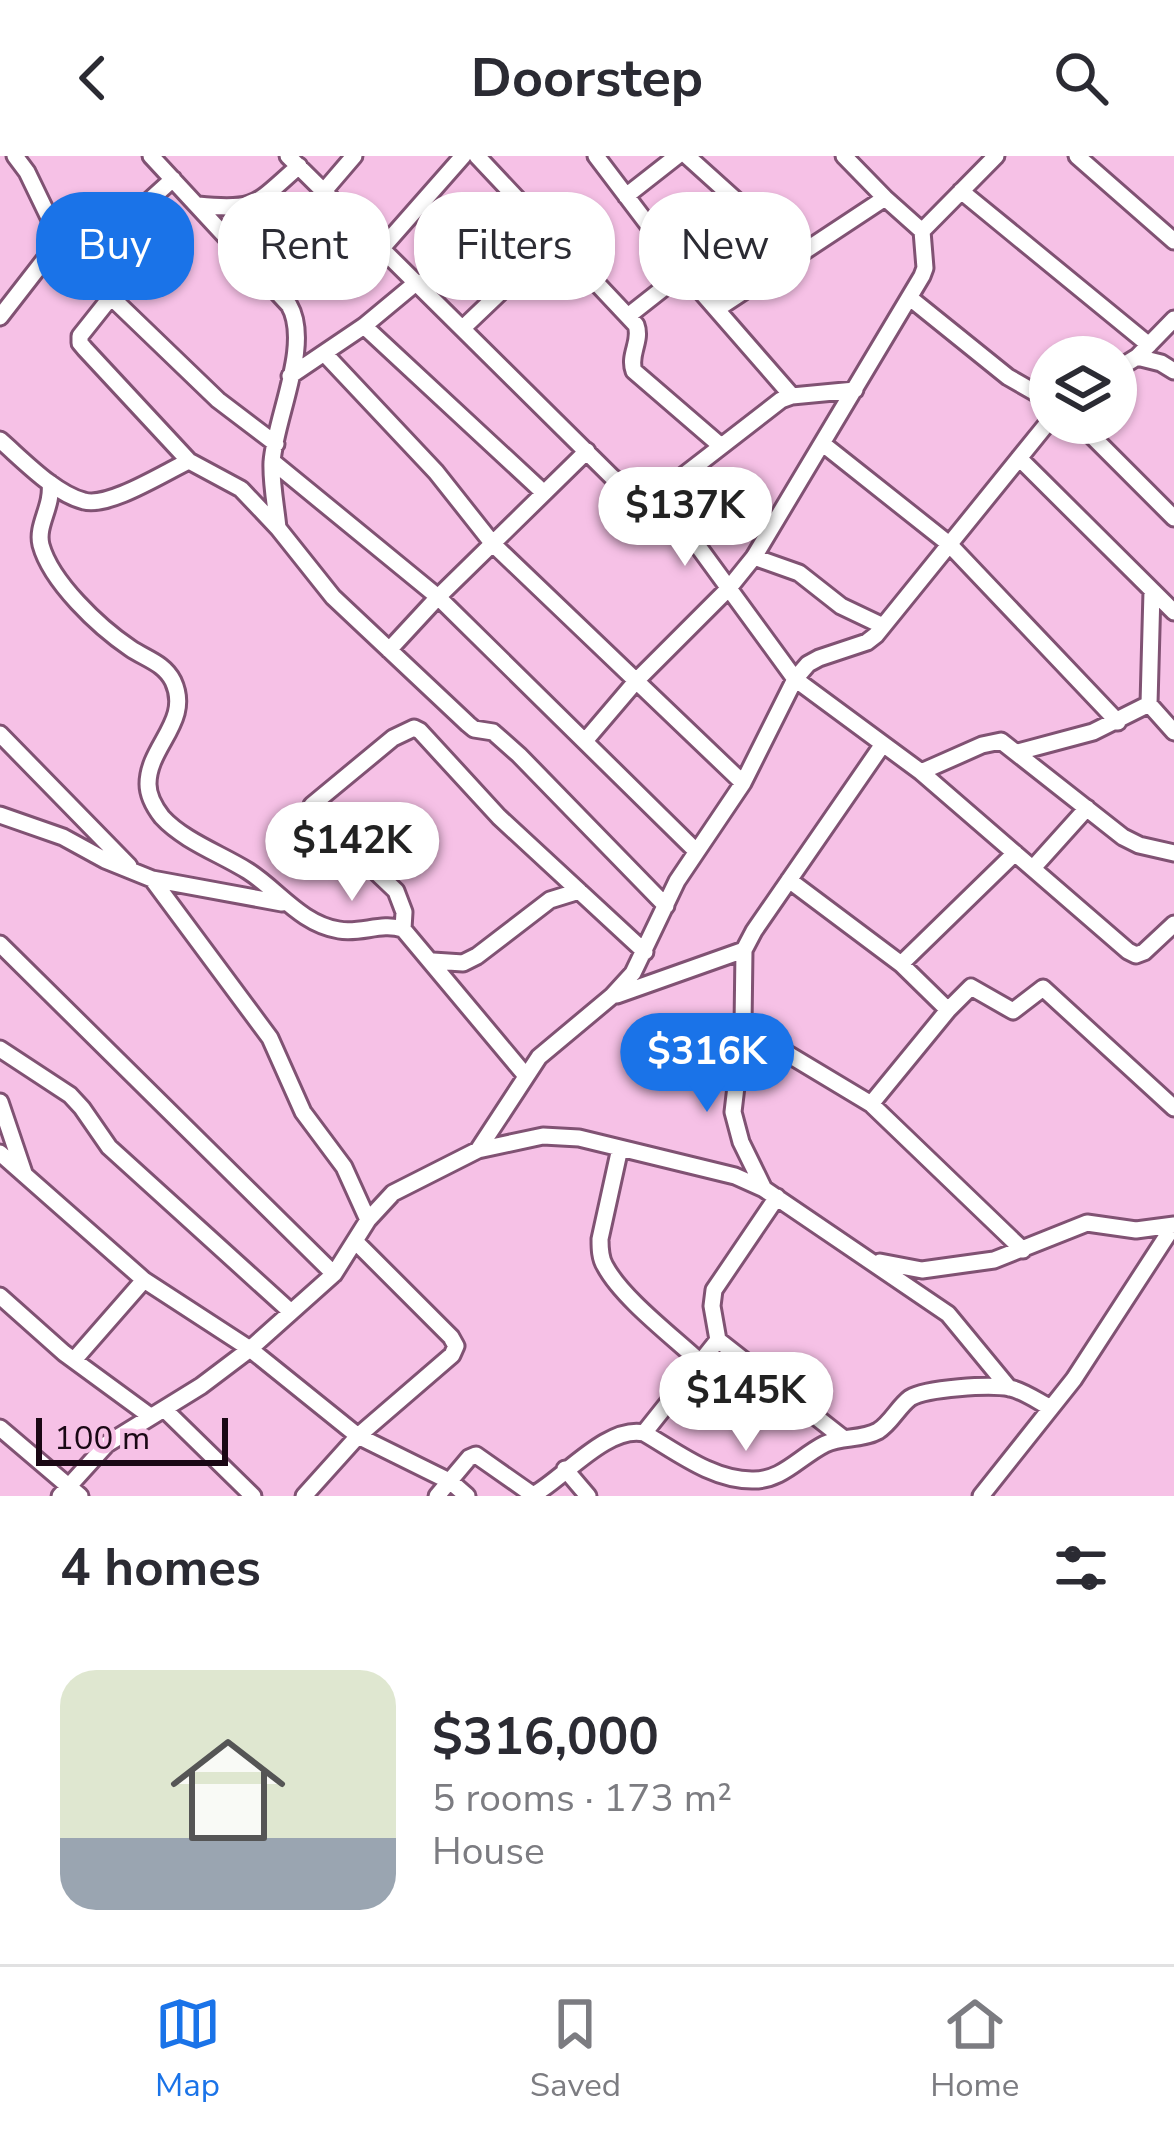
<!DOCTYPE html>
<meta charset="utf-8">
<style>
:root{--surface:#fff;--page:#f7f7f7;--text:#2b2b33;--muted:#7c7c81;--line:#e1e1e2;--accent:#1a73e8}
body{margin:0;font-family:"Nunito Sans",sans-serif;background:var(--page);color:var(--text);height:100vh;display:flex;flex-direction:column;font-size:45px;white-space:nowrap}
*{box-sizing:border-box;margin:0}
p{font-size:39px;color:var(--muted)}
.icon{flex:none;width:66px;height:66px;fill:none;stroke:currentColor;stroke-width:2;stroke-linecap:round;stroke-linejoin:round}
.map{position:relative;height:1340px;overflow:hidden}
.sheet{display:flex;flex-direction:column;background:var(--surface);flex:1}
.sheet>*{flex:none}
.guide{position:absolute;left:36px;top:36px;width:1104px;height:108px;display:flex;gap:24px}
.fabs{position:absolute;left:1029px;top:180px;display:grid;gap:24px}
.fabs a{display:grid;place-items:center;width:108px;height:108px;border-radius:50%;background:var(--surface);box-shadow:0 3px 9px #0004;font-size:60px}
.scale{position:absolute;left:36px;bottom:30px;width:192px;box-sizing:border-box;padding-left:12px;border:6px solid #1a0815;border-top:0;font-size:33px;line-height:42px;white-space:nowrap;color:#1a0815;-webkit-text-stroke:9px #f6c1e6;paint-order:stroke}
.price{position:absolute;translate:-50% -102px;padding:0 27px;border-radius:42px;background:#fff;color:#222;font-size:39px;line-height:78px;filter:drop-shadow(0 3px 6px #0008)}
.price::after{content:'';position:absolute;left:50%;top:72px;width:36px;height:27px;margin-left:-18px;background:inherit;clip-path:polygon(0 0,100% 0,50% 100%)}
.price.current{background:var(--accent);color:#fff}
ul{padding:0;list-style:none}
li{display:flex;align-items:center;gap:36px;height:300px;padding:0 60px}
li+li{border-top:3px solid var(--line)}
li span{display:grid;place-items:center;flex:none;width:336px;height:240px;border-radius:36px;color:#555}
li>.icon{margin-inline-start:auto}
span .icon{width:144px;height:144px;fill:#fffc;stroke-width:1}
li b{font-size:51px}
h2{display:flex;justify-content:space-between;align-items:center;height:144px;padding:0 60px;font-size:51px}
.tag{padding:0 42px;border-radius:48px;background:var(--surface);box-shadow:0 3px 9px #0004;font-size:42px;line-height:108px}
.tag.current{background:var(--accent);color:#fff}
header{display:flex;justify-content:space-between;align-items:center;height:156px;padding:0 60px;background:var(--surface);font-size:54px;font-weight:700}
.tab-bar{display:flex;justify-content:space-around;align-items:center;height:168px;border-top:3px solid var(--line);background:var(--surface);font-size:33px;color:var(--muted)}
.tab-bar a{display:grid;justify-items:center;gap:6px}
.tab-bar .current{color:var(--accent)}
.map>svg:first-child{display:block}
</style>
<header><svg class="icon" aria-label="back" viewBox="0 0 24 24"><path d="M15 5l-7 7 7 7"/></svg>Doorstep<svg class="icon" aria-label="search" viewBox="0 0 24 24"><circle cx="10" cy="10" r="6"/><path d="M15 15l6 6"/></svg></header>
<div class="map">
<svg width="1174" height="1340" viewBox="0 0 1174 1340">
<rect width="100%" height="100%" fill="#f6c1e6"/>
<g fill="none" stroke-linecap="round" stroke-linejoin="round">
<!-- street casing -->
<g stroke="#805273" stroke-width="21">
<path id="street" d="M151,0l138,149c23,39 -14,113 -17,157 -1,21 4,45 6,66
M288,0l324,321 16,14 56,36 111,152 126,93 207,179 8,4 8,-3 30,-28
M477,0l159,169c6,16 -8,30 -2,46l87,75
M596,0l88,116 108,124
M687,0l111,100
M1077,0l97,85
M173,23l-85,77 -3,6 26,35 107,103 58,44
M324,35l30,-35
M961,35l188,154
M626,40l51,-40
M198,49c60,6 57,-1 101,-39
M922,75l74,-75
M382,92l81,-92
M111,141l-31,39v7l5,6 104,112 52,28 37,39 55,69 135,127 6,5 19,3 26,23 147,151
M910,142l98,79 42,24
M717,153l168,-111
M628,160l56,-44
M0,161l52,-67 3,-20 -28,-58 -12,-16
M364,170l180,167
M464,171l91,-87
M324,197l112,119 57,72 250,239
M1137,201l24,6 13,8
M1116,214l21,-13 37,-38
M290,220l74,-50 53,-44
M1079,267l95,95
M0,284c22,19 55,54 84,61 25,7 81,-29 105,-40
M823,288l126,100 169,178
M1019,302l155,154
M272,305l166,136 258,254
M50,327c3,24 -14,42 -9,62 10,37 58,82 89,103 16,11 34,15 43,33 19,40 -25,65 -25,103 0,12 7,24 14,33 22,24 59,37 86,54 30,19 53,53 91,59 22,4 42,-8 64,-1l123,147
M648,347l133,-103 11,-4 63,-6
M754,401l45,16 42,33 42,20
M1152,435l-3,113 25,28
M389,494l49,-53 149,-146
M0,578l129,132
M585,585l52,-61 92,-92 25,-31 168,-281 3,-8 -3,-37 -37,-33 -41,-42
M1018,596l75,-20 56,-28
M921,616l61,-27 19,-4 122,96 16,8 35,8
M0,659l63,22 42,23 47,19 130,24
M1033,712l54,-60
M152,723l118,159 33,74 41,55 24,53
M789,724l112,84 47,46
M403,773l1,-17 -8,-21 -83,-79 -1,-7 81,-67 21,-10 6,3 79,86 146,135
M0,788l334,330
M433,805l30,2 14,-7 73,-56 29,-9
M901,808l114,-111
M617,839l127,-45
M743,871l128,77 152,146
M0,893l70,46 12,13 27,39 182,165
M0,946l24,71
M871,948l77,-94 23,-23 42,24 30,-23 131,120
M620,992l-20,91c0,9 0,19 5,27 17,32 67,70 94,95
M478,994l61,-93 73,-61 21,-23 44,-92 66,-98 52,-104 13,-15 11,-6 48,-16 9,-7 174,-215
M0,997l144,127 106,69 108,87 93,46 16,14
M764,1033l-23,-47 -8,-30 10,-85 1,-77 10,-19 129,-187
M777,1041l-63,93 -2,16 6,34 125,98
M880,1106l42,8 72,-10 93,-37 49,7 38,-5
M0,1140l64,57 86,63
M74,1204l70,-80
M164,1253l89,87
M0,1272l80,68
M644,1277l74,-93
M565,1313l23,27
M60,1340l47,-52 94,-58 49,-37 84,-75 34,-54 25,-27 85,-43 65,-14 36,2 156,38 29,13 184,125 61,74
M304,1340l54,-60 94,-81 4,-9 -5,-9 -96,-96
M437,1340l32,-38 7,-3 57,40c30,-16 74,-70 111,-62 33,19 68,47 108,47 30,1 47,-23 73,-36 16,-8 37,-4 53,-13 13,-8 20,-24 32,-33 16,-10 81,-14 100,-10 14,3 29,14 41,20
M981,1340l93,-117 100,-154"/>
</g>
<!-- street -->
<use href="#street" stroke="#fff" stroke-width="15"/>
</g>
</svg>
<div class="fabs">
<a><svg class="icon" aria-label="layers" viewBox="0 0 24 24"><path d="M12 4l9 5-9 5-9-5zM3 14l9 5 9-5"/></svg></a>
</div>
<div class="scale">100 m</div>
<b class="price" style="left:685px;top:413px">$137K</b>
<b class="price" style="left:352px;top:748px">$142K</b>
<b class="price current" style="left:707px;top:959px">$316K</b>
<b class="price" style="left:746px;top:1298px">$145K</b>
<div class="guide">
<a class="tag current">Buy</a>
<a class="tag">Rent</a>
<a class="tag">Filters</a>
<a class="tag">New</a>
</div>
</div>
<section class="sheet">
<h2>4 homes<svg class="icon" aria-label="filters" viewBox="0 0 24 24"><path d="M4 7h16M4 17h16"/><circle cx="9" cy="7" r="2"/><circle cx="15" cy="17" r="2"/></svg></h2>
<ul>
<li><span style="background:linear-gradient(#dfe7d0 70%,#9aa5b1 0)"><svg class="icon" aria-label="home" viewBox="0 0 24 24"><path d="M3 11l9-7 9 7M6 9v11h12V9"/></svg></span><div><b>$316,000</b><p>5 rooms · 173 m²</p><p>House</p></div></li>
</ul>
</section>
<nav class="tab-bar">
<a class="current"><svg class="icon" aria-label="map" viewBox="0 0 24 24"><path d="M3 6l6-2 6 2 6-2v14l-6 2-6-2-6 2zM9 4v14M15 6v14"/></svg>Map</a>
<a><svg class="icon" aria-label="saved" viewBox="0 0 24 24"><path d="M7 4h10v16l-5-4-5 4z"/></svg>Saved</a>
<a><svg class="icon" aria-label="home" viewBox="0 0 24 24"><path d="M3 11l9-7 9 7M6 9v11h12V9"/></svg>Home</a>
</nav>
